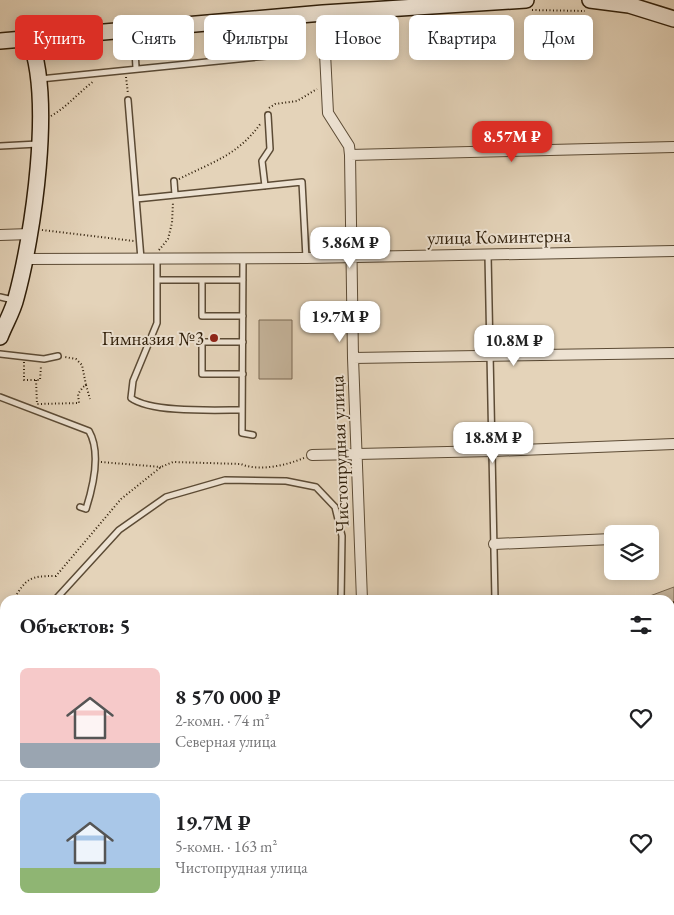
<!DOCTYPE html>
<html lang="ru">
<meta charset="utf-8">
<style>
:root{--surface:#fff;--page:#f6f6f6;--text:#202124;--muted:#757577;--line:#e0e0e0;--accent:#d93025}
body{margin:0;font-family:"EB Garamond",serif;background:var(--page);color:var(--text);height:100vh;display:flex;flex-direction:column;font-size:19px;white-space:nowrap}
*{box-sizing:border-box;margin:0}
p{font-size:16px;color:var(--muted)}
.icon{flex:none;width:28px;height:28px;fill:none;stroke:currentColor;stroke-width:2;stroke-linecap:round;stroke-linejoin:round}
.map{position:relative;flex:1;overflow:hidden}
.side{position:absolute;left:0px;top:595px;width:675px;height:320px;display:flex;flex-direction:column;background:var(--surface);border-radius:15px 15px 0 0;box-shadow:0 2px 12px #0003}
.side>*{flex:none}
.banner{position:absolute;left:15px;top:15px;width:645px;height:45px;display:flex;gap:10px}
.buttons{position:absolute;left:604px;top:525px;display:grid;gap:10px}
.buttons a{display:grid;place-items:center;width:55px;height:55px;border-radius:8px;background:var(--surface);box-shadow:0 2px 12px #0003;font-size:25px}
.price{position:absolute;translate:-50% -42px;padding:0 11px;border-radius:10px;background:#fff;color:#222;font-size:16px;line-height:32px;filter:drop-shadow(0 1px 2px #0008)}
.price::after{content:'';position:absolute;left:50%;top:30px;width:15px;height:11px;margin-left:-8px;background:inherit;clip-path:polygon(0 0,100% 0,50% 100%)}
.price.on{background:var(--accent);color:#fff}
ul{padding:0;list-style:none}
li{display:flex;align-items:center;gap:15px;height:125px;padding:0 20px}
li+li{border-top:1px solid var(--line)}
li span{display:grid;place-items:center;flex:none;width:140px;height:100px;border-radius:8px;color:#555}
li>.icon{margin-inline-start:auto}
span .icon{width:60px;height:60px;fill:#fffc;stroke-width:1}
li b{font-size:21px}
h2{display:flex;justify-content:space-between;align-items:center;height:60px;padding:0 20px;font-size:21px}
.chip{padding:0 18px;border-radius:8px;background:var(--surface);box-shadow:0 2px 12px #0003;font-size:18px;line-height:45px}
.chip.on{background:var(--accent);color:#fff}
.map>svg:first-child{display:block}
</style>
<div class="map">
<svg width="674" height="915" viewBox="0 0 674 915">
<rect width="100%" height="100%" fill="#e4d3b9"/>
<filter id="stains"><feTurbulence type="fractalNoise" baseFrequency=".004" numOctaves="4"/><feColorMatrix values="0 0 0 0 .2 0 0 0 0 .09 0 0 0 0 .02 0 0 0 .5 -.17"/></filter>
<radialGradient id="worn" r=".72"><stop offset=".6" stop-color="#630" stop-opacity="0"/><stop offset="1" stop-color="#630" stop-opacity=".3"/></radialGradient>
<!-- green -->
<path fill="#c5b49b" stroke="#7a6952" d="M259,320h33v59h-33z
M674,587v33l-4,2v-22h-31z
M41,910h192l1,2 37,-2 2,5h-242z"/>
<!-- water -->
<path fill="#a6957d" stroke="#76654f" d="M5,752v69l-5,5v-72z"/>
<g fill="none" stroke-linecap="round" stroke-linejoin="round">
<!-- lane casing -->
<g stroke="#5c4b35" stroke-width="8">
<path id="lane" d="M134,31l2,37
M40,79l247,-25
M128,100l13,159
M0,146l38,-2
M174,181l1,14
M265,186l-3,-25 8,-12 -2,-34
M136,199l166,-17 4,76
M488,255l7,345
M243,258l-1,175 11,2
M157,259v64l-24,58 -2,17c20,15 85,12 111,12
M157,280h86
M202,280v36h41
M0,297l13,3
M0,354l44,5 14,-3
M243,374h-41v-32h41
M0,397l89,34c12,21 4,56 -3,78l-6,-2
M55,600l64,-70 47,-33 59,-17 61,1 30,6 19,20 7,29 -1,64
M0,666l5,-6
M292,910l3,5
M471,910l2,5
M507,910l2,5
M536,910l3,5
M557,910l3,5
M353,915l11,-5
M425,915l12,-5"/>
</g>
<!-- street casing -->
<g stroke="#5c4b35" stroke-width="12">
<path id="street" d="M323,13l5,100 21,33 1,9 3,203 9,242
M350,155l324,-8
M0,235l30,-1
M25,259l281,-1 368,-7
M353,358l321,-5
M312,455l181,-4 181,-7
M650,538h2
M494,544l118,-5"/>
</g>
<!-- secondary casing -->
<g stroke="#2f1e09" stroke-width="18">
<path id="secondary" d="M590,0l39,5 45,14
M0,41l323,-28 203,-13
M0,337c5,-13 13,-26 16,-39 17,-62 38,-201 13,-260"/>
</g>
<!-- path -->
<path stroke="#2f1e09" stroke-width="2" stroke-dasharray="1 2.5" stroke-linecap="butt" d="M532,10l53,1
M293,51l9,-4
M126,77l2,17
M269,108l6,-4 22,-3 20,-12
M51,116c16,-9 28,-24 43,-35
M179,179c35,-18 58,-23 82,-56
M42,230l92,11
M159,250l9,-11 4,-16 1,-21
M24,362v18h16l1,-14
M36,380l1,24 42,-1 -1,-9 5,-7 3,-2 -4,-20 -6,-6 -11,-2
M86,385l4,14
M101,462l60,5
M13,600c14,-22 16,-24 43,-24l65,-77 40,-32 12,-5 68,2c18,8 46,1 63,-6
M670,604l4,-2
M0,621l5,-8
M670,626l4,-2
M0,879l5,-2
M0,896l5,-2"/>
<!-- lane -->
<use href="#lane" stroke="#ede2d2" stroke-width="5"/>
<!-- street -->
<use href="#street" stroke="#ede2d2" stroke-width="10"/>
<!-- secondary -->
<use href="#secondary" stroke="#ede2d2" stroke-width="15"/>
<!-- rail -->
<path stroke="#2f1e09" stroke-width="2.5" stroke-dasharray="9 9" stroke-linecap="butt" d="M670,632l4,-2
M0,914l10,-4"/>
</g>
<!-- markers -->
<circle fill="#8f2418" stroke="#ede2d2" stroke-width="2" cx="214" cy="338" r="5"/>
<g text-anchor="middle" stroke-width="4" stroke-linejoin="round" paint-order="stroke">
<!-- street labels -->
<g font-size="19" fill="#2f1e09" stroke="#ede2d2">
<text transform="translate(499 236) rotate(-1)" y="7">улица Коминтерна</text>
<text transform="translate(339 454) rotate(-92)" y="7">Чистопрудная улица</text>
</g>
<!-- poi labels -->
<g font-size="19" fill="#2f1e09" stroke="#ede2d2" text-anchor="end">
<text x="204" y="345">Гимназия №3</text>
</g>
</g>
<rect width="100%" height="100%" filter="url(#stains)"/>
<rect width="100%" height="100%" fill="url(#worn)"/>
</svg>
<div class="buttons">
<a><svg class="icon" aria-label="layers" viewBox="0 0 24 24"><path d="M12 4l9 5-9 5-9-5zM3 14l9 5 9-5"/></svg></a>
</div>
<b class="price on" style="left:512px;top:163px">8.57M ₽</b>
<b class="price" style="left:350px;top:269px">5.86M ₽</b>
<b class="price" style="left:340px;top:343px">19.7M ₽</b>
<b class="price" style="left:514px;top:367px">10.8M ₽</b>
<b class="price" style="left:493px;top:464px">18.8M ₽</b>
<div class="banner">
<a class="chip on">Купить</a>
<a class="chip">Снять</a>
<a class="chip">Фильтры</a>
<a class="chip">Новое</a>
<a class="chip">Квартира</a>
<a class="chip">Дом</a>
</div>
<section class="side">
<h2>Объектов: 5<svg class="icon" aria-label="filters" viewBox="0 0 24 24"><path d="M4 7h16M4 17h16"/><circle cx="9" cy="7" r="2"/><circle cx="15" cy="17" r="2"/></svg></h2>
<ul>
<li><span style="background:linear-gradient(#f6c9c9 75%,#9aa5b1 0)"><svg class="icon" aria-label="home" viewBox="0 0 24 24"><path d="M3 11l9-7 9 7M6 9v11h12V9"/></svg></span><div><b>8 570 000 ₽</b><p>2-комн. · 74 m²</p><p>Северная улица</p></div><svg class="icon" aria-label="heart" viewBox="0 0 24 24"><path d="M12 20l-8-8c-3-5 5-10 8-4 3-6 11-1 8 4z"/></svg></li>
<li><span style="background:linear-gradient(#a9c7e8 75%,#8fb573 0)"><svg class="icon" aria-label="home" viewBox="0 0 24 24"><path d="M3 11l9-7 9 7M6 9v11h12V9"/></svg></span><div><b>19.7M ₽</b><p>5-комн. · 163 m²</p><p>Чистопрудная улица</p></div><svg class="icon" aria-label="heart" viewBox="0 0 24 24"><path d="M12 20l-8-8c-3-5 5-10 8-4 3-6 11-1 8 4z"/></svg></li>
</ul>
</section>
</div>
